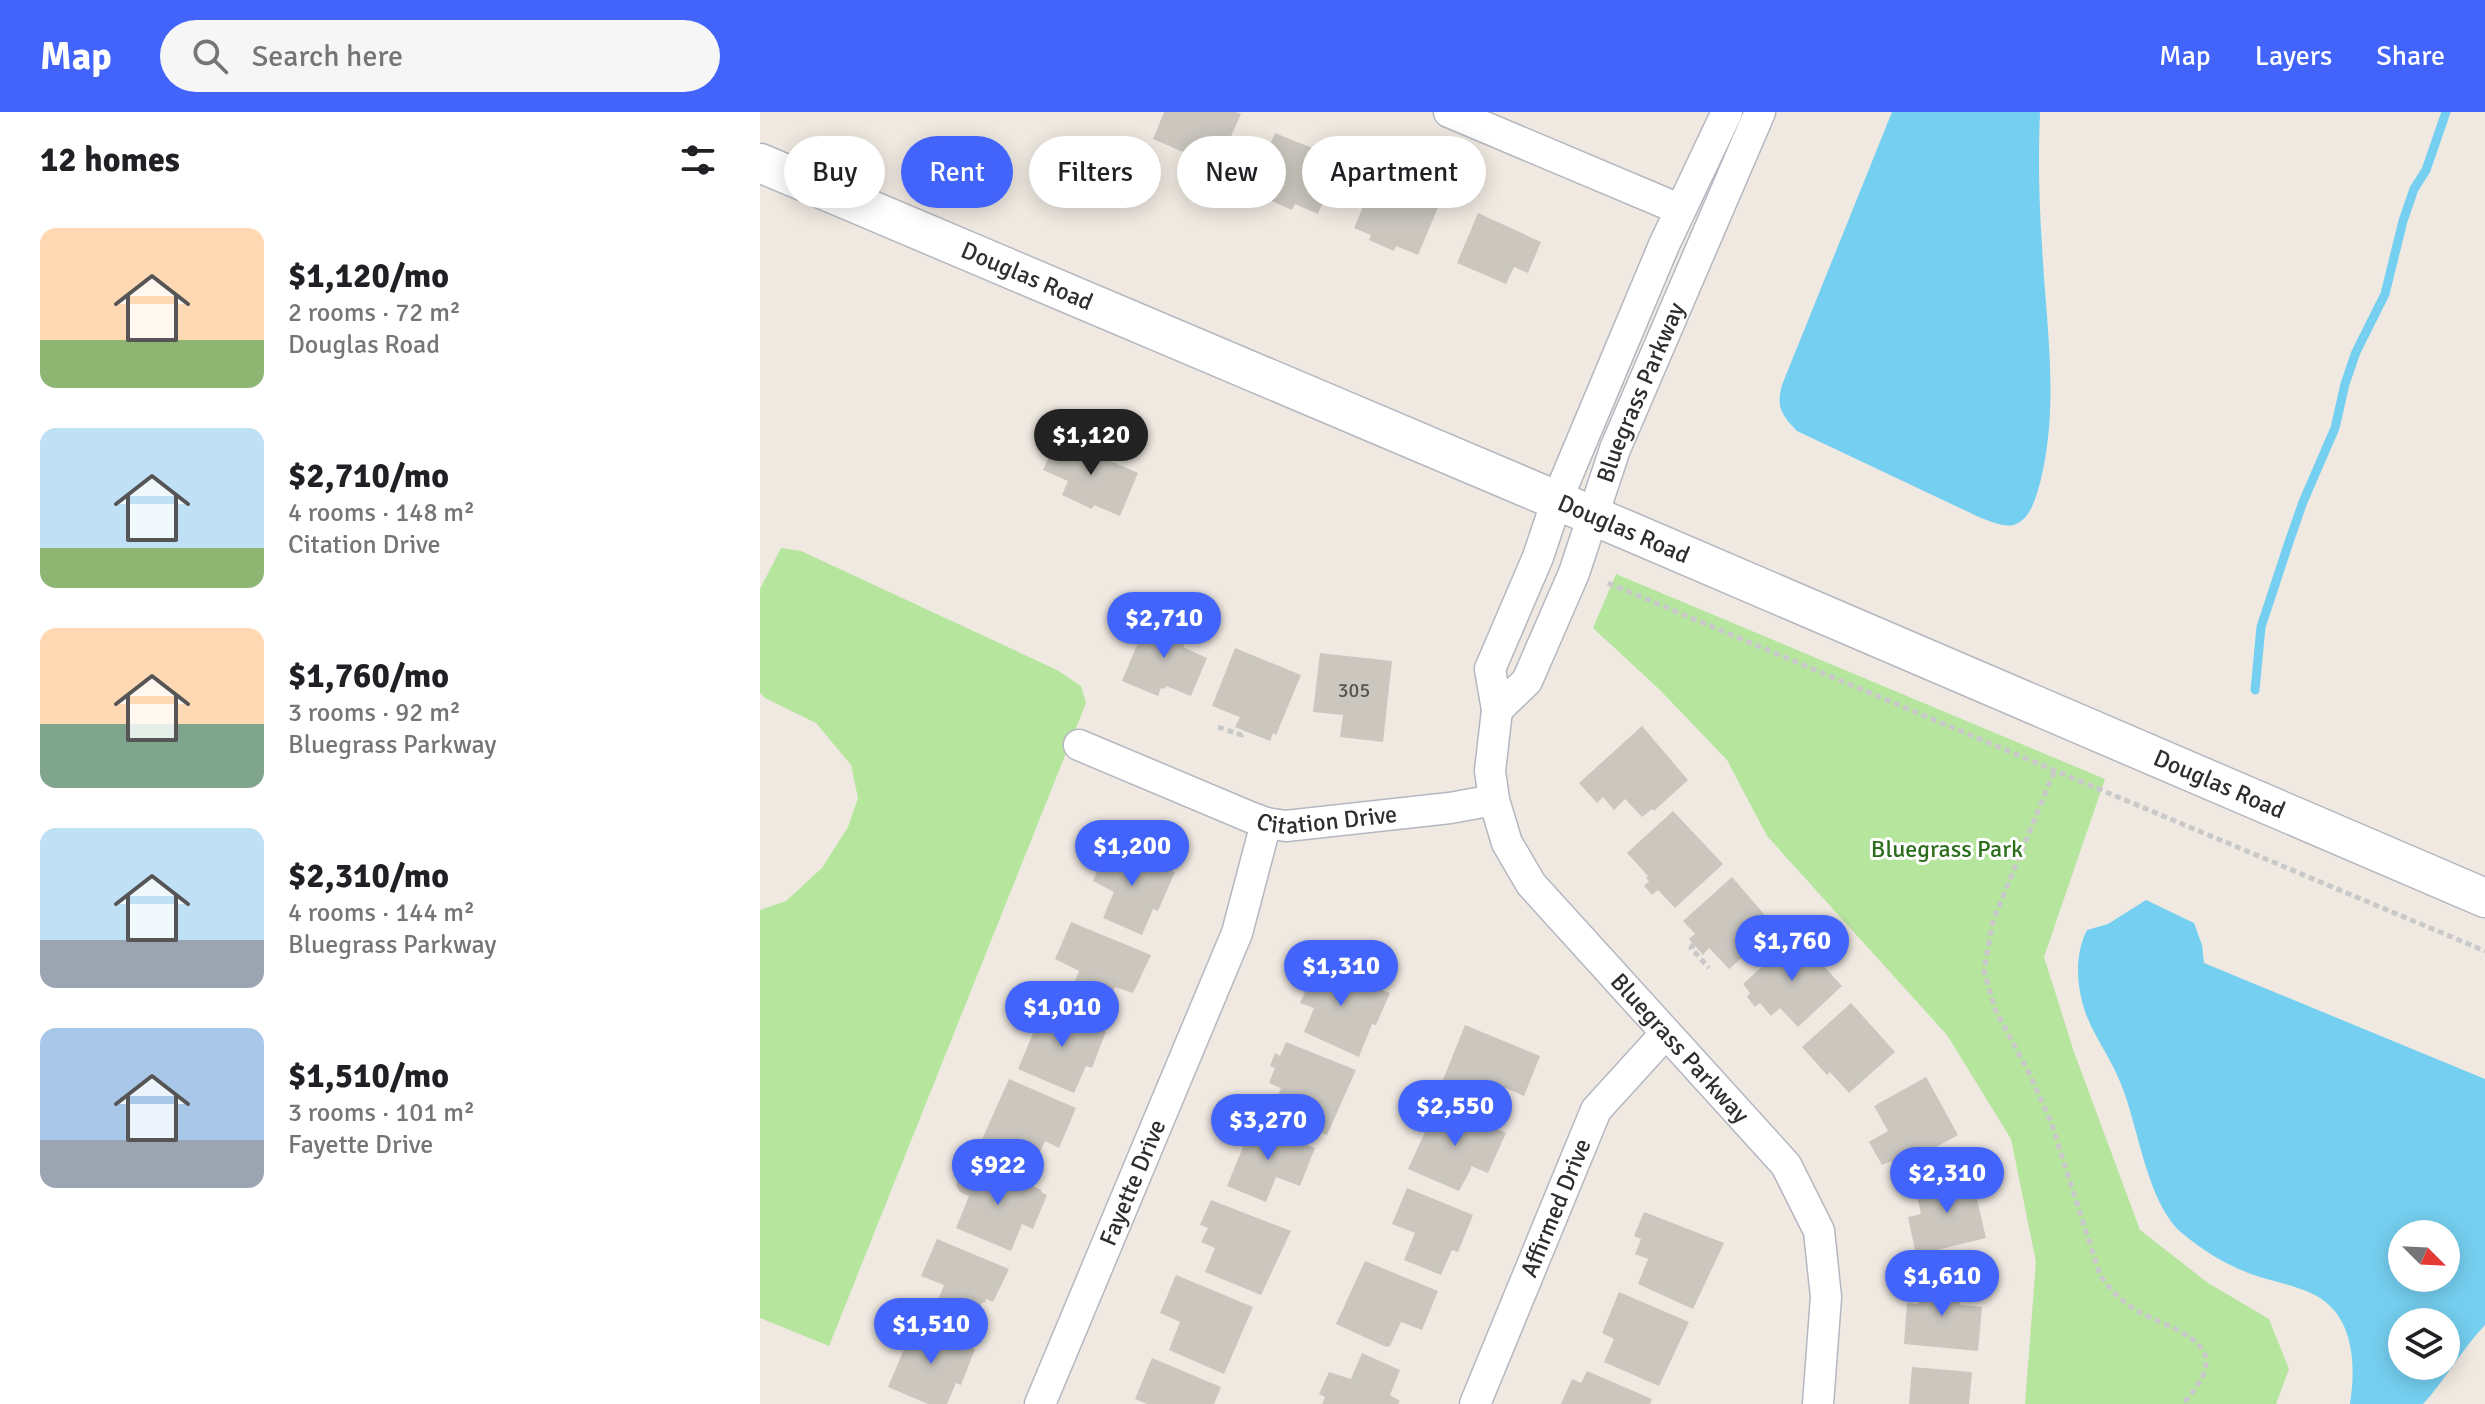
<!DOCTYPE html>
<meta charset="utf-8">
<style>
:root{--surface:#fff;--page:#f6f6f6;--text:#202124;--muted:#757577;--accent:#4264fb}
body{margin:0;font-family:Signika,sans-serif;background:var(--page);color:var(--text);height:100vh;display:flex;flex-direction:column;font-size:30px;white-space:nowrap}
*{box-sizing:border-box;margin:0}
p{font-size:26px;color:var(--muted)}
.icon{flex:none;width:44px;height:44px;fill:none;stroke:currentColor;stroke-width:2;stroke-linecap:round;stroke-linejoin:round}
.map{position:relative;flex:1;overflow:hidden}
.sheet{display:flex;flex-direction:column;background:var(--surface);width:760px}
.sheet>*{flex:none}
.hud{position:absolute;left:24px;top:24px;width:760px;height:72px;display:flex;gap:16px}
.needle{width:52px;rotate:114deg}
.fabs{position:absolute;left:1628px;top:1108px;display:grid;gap:16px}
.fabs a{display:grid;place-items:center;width:72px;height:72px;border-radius:50%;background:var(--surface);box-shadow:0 4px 20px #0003;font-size:40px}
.price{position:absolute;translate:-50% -68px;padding:0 18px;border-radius:28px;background:var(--accent);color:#fff;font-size:26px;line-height:52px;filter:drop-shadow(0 2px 4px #0008)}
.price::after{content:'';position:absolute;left:50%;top:48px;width:24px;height:18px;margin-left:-12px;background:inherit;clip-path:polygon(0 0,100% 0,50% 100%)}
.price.on{background:#222;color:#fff}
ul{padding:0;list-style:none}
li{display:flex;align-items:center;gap:24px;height:200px;padding:0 40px}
li span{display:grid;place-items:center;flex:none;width:224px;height:160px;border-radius:16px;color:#555}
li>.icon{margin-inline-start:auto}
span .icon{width:96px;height:96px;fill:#fffc;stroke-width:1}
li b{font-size:34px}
h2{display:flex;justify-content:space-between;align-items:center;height:96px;padding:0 40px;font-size:34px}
.chip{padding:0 28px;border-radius:36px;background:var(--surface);box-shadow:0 4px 20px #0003;font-size:28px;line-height:72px}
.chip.on{background:var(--accent);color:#fff}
header{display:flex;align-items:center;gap:48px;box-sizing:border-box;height:112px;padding:0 40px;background:var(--accent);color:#fff}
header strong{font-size:38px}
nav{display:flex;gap:44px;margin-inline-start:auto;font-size:28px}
.search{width:560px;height:72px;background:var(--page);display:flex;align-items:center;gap:20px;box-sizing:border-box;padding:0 28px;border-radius:44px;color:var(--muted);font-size:30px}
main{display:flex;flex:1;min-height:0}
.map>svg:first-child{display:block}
</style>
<header>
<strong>Map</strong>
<div class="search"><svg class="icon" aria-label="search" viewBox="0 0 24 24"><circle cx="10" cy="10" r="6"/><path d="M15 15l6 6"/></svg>Search here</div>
<nav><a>Map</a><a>Layers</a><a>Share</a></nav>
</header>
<main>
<section class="sheet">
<h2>12 homes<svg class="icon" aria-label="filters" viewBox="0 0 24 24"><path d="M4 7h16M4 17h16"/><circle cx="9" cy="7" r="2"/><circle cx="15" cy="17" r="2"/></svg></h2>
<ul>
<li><span style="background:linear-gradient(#ffd9b3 70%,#8fb573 0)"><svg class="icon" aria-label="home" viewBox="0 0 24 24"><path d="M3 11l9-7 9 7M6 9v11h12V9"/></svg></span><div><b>$1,120/mo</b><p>2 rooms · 72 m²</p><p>Douglas Road</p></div></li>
<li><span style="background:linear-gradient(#bfe0f5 75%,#8fb573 0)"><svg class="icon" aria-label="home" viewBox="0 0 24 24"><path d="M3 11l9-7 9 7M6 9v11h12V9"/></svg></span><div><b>$2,710/mo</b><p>4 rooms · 148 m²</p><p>Citation Drive</p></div></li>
<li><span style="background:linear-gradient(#ffd9b3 60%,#7fa58c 0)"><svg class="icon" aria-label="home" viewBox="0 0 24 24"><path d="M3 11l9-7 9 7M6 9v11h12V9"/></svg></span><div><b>$1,760/mo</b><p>3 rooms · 92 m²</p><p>Bluegrass Parkway</p></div></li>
<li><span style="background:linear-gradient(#bfe0f5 70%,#9aa5b1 0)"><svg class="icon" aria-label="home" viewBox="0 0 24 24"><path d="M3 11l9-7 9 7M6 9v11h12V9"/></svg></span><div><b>$2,310/mo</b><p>4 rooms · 144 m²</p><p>Bluegrass Parkway</p></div></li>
<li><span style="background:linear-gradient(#a9c7e8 70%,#9aa5b1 0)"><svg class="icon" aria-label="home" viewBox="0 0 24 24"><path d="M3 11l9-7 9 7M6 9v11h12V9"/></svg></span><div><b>$1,510/mo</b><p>3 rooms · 101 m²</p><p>Fayette Drive</p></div></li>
</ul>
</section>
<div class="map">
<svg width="1725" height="1292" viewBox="0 0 1725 1292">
<rect width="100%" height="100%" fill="#efe9e1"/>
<!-- green -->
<path fill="#b6e59e" d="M21,436l20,3 256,119 24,16 5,17 -257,643 -69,-28v-408l26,-9 36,-33 26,-41 10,-29 -7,-33 -35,-42 -51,-25 -5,-5v-104z
M856,462l489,205 -61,178 30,95 66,178 68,53 61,36 20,50 -13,35h-251l11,-142 -25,-123 -64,-104 -180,-199 -40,-76 -67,-70 -67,-62z"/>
<!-- water -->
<path fill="#75cff0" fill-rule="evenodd" d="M1132,0h148c-2,45 -1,89 2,134 4,80 18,158 -2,237 -4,14 -9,35 -24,41 -10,5 -25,-3 -35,-6l-184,-87c-16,-17 -21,-24 -15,-46z
M1386,788l48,23 8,22 2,18 281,116v246c-23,24 -39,54 -62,79h-73c5,-32 5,-74 -20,-98 -20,-20 -58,-23 -84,-34 -21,-8 -45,-23 -63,-38 -36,-30 -44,-106 -62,-150 -11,-29 -32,-53 -39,-83 -6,-24 -6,-49 5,-71l21,-6zM1642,1122h44v44h-44zM1642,1210h44v44h-44z"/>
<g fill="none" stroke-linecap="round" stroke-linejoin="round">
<!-- stream -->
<path stroke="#75cff0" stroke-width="9" d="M1495,578l6,-63 28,-85 14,-40 32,-74 10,-44 11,-32 29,-58 18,-73 11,-32 12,-19 20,-58"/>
</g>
<!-- building -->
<path fill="#cbc7bf" d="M404,0h73l4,2 -13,29 -14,-6 -10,24 -51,-22z
M515,21l37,15 -2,6 5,2 4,-9 23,10 -24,57 -23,-10 -3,6 -27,-12 2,-6 -15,-6z
M617,62l39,17 4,-10 25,10 -27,64 -22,-9 -2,5 -25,-11 2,-5 -17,-7z
M718,101l63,29 -13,31 -14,-6 -8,17 -49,-21z
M297,326l81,35 -18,43 -26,-11 -2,4 -30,-14 6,-14 -25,-11z
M390,502l40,17 -7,16 24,11 -16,38 -25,-10 -1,3 -4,-1 -3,8 -36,-15z
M475,536l66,27 -25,60 -3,-2 -3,8 -35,-14 5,-10 -28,-11z
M560,541l72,8 -9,81 -43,-5 3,-22 -30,-3z
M882,614l46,54 -34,31 -2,-2 -10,8 -17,-18 -11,11 -11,-13 -6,6 -18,-20z
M913,699l50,53 -48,44 -17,-18 -6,5 -8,-9 5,-5 -3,-3 2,-2 -21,-23z
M348,733l67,27 -17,39 -5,-2 -11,26 -39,-17 11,-26 -21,-11z
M972,765l44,51 -47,41 -20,-21 -6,7 -14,-16 6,-5 -12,-13z
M311,810l80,33 -18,38 -18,-6 -11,25 -36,-15 11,-26 -24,-12z
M1036,824l46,50 -44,41 -18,-19 -9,8 -11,-13 -5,4 -8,-10 3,-4 -7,-9z
M550,849l80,32 -14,32 -4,-1 -13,33 -55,-25 10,-24 -14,-5 7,-15 -7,-3z
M1091,891l44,49 -46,41 -19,-21 -3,3 -25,-28z
M285,893l61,26 -14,37 -6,-2 -12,27 -56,-24z
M705,913l75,31 -16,40 -23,-10 -10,25 -52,-21z
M526,930l70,28 -29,65 -56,-23 10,-24 -12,-5 6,-15 -5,-2 5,-13 5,3z
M1166,965l32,58 -62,34 -5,-8 -9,4 -13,-23 19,-11 -14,-25z
M249,967l67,29 -17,40 -14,-7 -12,26 -53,-23z
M678,992l68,29 -18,40 -17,-7v3l-12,22 -51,-22z
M492,1011l63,25 -15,38 -24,-9 -10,25 -39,-16 16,-39 -8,-4 1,-4 3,-6 8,4z
M222,1053l60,25 -1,2 6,3 -14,34 -11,-5 -11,27 -55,-23 13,-32 -9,-4 -4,-7 3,-8 8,-4 10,4z
M1211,1060l15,66 -70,17 -8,-38 13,-3 -6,-28z
M647,1076l66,27 -15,37 -6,-2 -11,25 -37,-15 11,-27 -23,-9z
M451,1088l80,31 -30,64 -56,-23 10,-24 -14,-6 7,-14 -8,-3z
M884,1100l80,31 -31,66 -55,-25 10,-25 -13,-5 6,-15 -7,-3z
M177,1127l72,30 -16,33 -7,-3 -1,4 -3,-1 -11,26 -38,-15 11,-28 -23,-9z
M605,1149l73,30 -16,39 -21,-8 -11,24 -4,1 -50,-23z
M416,1163l77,32 -29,67 -55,-24 11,-28 -20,-9z
M1161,1165l41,4 -2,24 22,2 -4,44 -74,-7 3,-41 11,1z
M859,1180l70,30 -30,64 -55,-24 10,-23 -12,-6z
M155,1211l60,26 -14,36 -5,-2 -9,21h-19l-40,-17z
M602,1241l38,17 -10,25 10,6 -2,3h-76l3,-7 -6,-3 10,-22 22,7z
M392,1246l69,29 -7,17h-67l-12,-5z
M1152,1255l60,5 -3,32h-60z
M827,1259l65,28 -2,5h-89l11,-25 9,4z"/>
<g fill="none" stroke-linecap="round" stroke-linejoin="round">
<!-- minor casing -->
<g stroke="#b4b7c1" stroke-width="33">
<g id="minor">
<path d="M689,0l230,97"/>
<path id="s1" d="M967,0l-63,133 -107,255 -19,57 -48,112 7,41 -7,61 4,29 13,43 24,41 255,281 33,66 7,66 -8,107"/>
<path id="s2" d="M737,598l30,-29 47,-108 41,-124 145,-337"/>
<path id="s3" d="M319,633l171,72 16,6 20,3 164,-18 44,-8"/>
<path id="s4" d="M280,1292l197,-471 29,-110"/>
<path id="s5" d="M715,1292l121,-294 70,-77"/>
</g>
</g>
<!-- tertiary casing -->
<g stroke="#b4b7c1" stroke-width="41">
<g id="tertiary">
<path id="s6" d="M0,51l869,368 856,367"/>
</g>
</g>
<!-- path -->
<path stroke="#c9c9c9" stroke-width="5" stroke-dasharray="6 4" stroke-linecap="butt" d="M848,471l877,368
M458,615l24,8 3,-4
M1294,660l-61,149 -9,49 11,39 35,66 21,47 49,153c10,14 21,26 36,35 20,13 68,24 70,50 1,17 -13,31 -23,44
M934,832l-3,4 18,20"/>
<!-- minor -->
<use href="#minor" stroke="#fff" stroke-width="30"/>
<!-- tertiary -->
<use href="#tertiary" stroke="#fff" stroke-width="38"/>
</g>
<g text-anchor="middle" stroke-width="6" stroke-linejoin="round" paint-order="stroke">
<!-- number labels -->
<g font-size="20" fill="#555452">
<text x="594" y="585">305</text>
</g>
<!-- street labels -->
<g font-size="24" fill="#2e2e2e" stroke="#fff">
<text dy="8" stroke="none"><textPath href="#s6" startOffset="290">Douglas Road</textPath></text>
<text dy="8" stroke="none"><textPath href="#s2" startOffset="352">Bluegrass Parkway</textPath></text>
<text dy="8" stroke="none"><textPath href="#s6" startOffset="938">Douglas Road</textPath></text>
<text dy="8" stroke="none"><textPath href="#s6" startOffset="1586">Douglas Road</textPath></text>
<text dy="8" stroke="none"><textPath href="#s3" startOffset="264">Citation Drive</textPath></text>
<text dy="8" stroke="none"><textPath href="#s1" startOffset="1052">Bluegrass Parkway</textPath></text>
<text dy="8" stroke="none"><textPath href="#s4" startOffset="240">Fayette Drive</textPath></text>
<text dy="8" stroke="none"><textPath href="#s5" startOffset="212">Affirmed Drive</textPath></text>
</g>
<!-- park labels -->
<g font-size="24" fill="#2c6e1b" stroke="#fff">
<text x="1187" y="745">Bluegrass Park</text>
</g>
</g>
</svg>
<div class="fabs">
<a><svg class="needle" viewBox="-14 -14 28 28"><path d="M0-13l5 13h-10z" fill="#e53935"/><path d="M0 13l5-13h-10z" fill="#757577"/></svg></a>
<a><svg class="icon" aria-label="layers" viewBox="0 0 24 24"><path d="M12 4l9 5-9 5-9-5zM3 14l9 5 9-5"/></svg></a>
</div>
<b class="price on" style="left:331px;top:365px">$1,120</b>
<b class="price" style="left:404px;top:548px">$2,710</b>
<b class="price" style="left:372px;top:776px">$1,200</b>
<b class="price" style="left:1032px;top:871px">$1,760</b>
<b class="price" style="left:581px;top:896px">$1,310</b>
<b class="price" style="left:302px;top:937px">$1,010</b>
<b class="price" style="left:695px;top:1036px">$2,550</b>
<b class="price" style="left:508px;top:1050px">$3,270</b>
<b class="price" style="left:238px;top:1095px">$922</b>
<b class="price" style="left:1187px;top:1103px">$2,310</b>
<b class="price" style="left:1182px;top:1206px">$1,610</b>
<b class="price" style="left:171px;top:1254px">$1,510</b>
<div class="hud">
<a class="chip">Buy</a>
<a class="chip on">Rent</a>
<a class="chip">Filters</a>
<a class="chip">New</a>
<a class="chip">Apartment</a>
</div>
</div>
</main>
